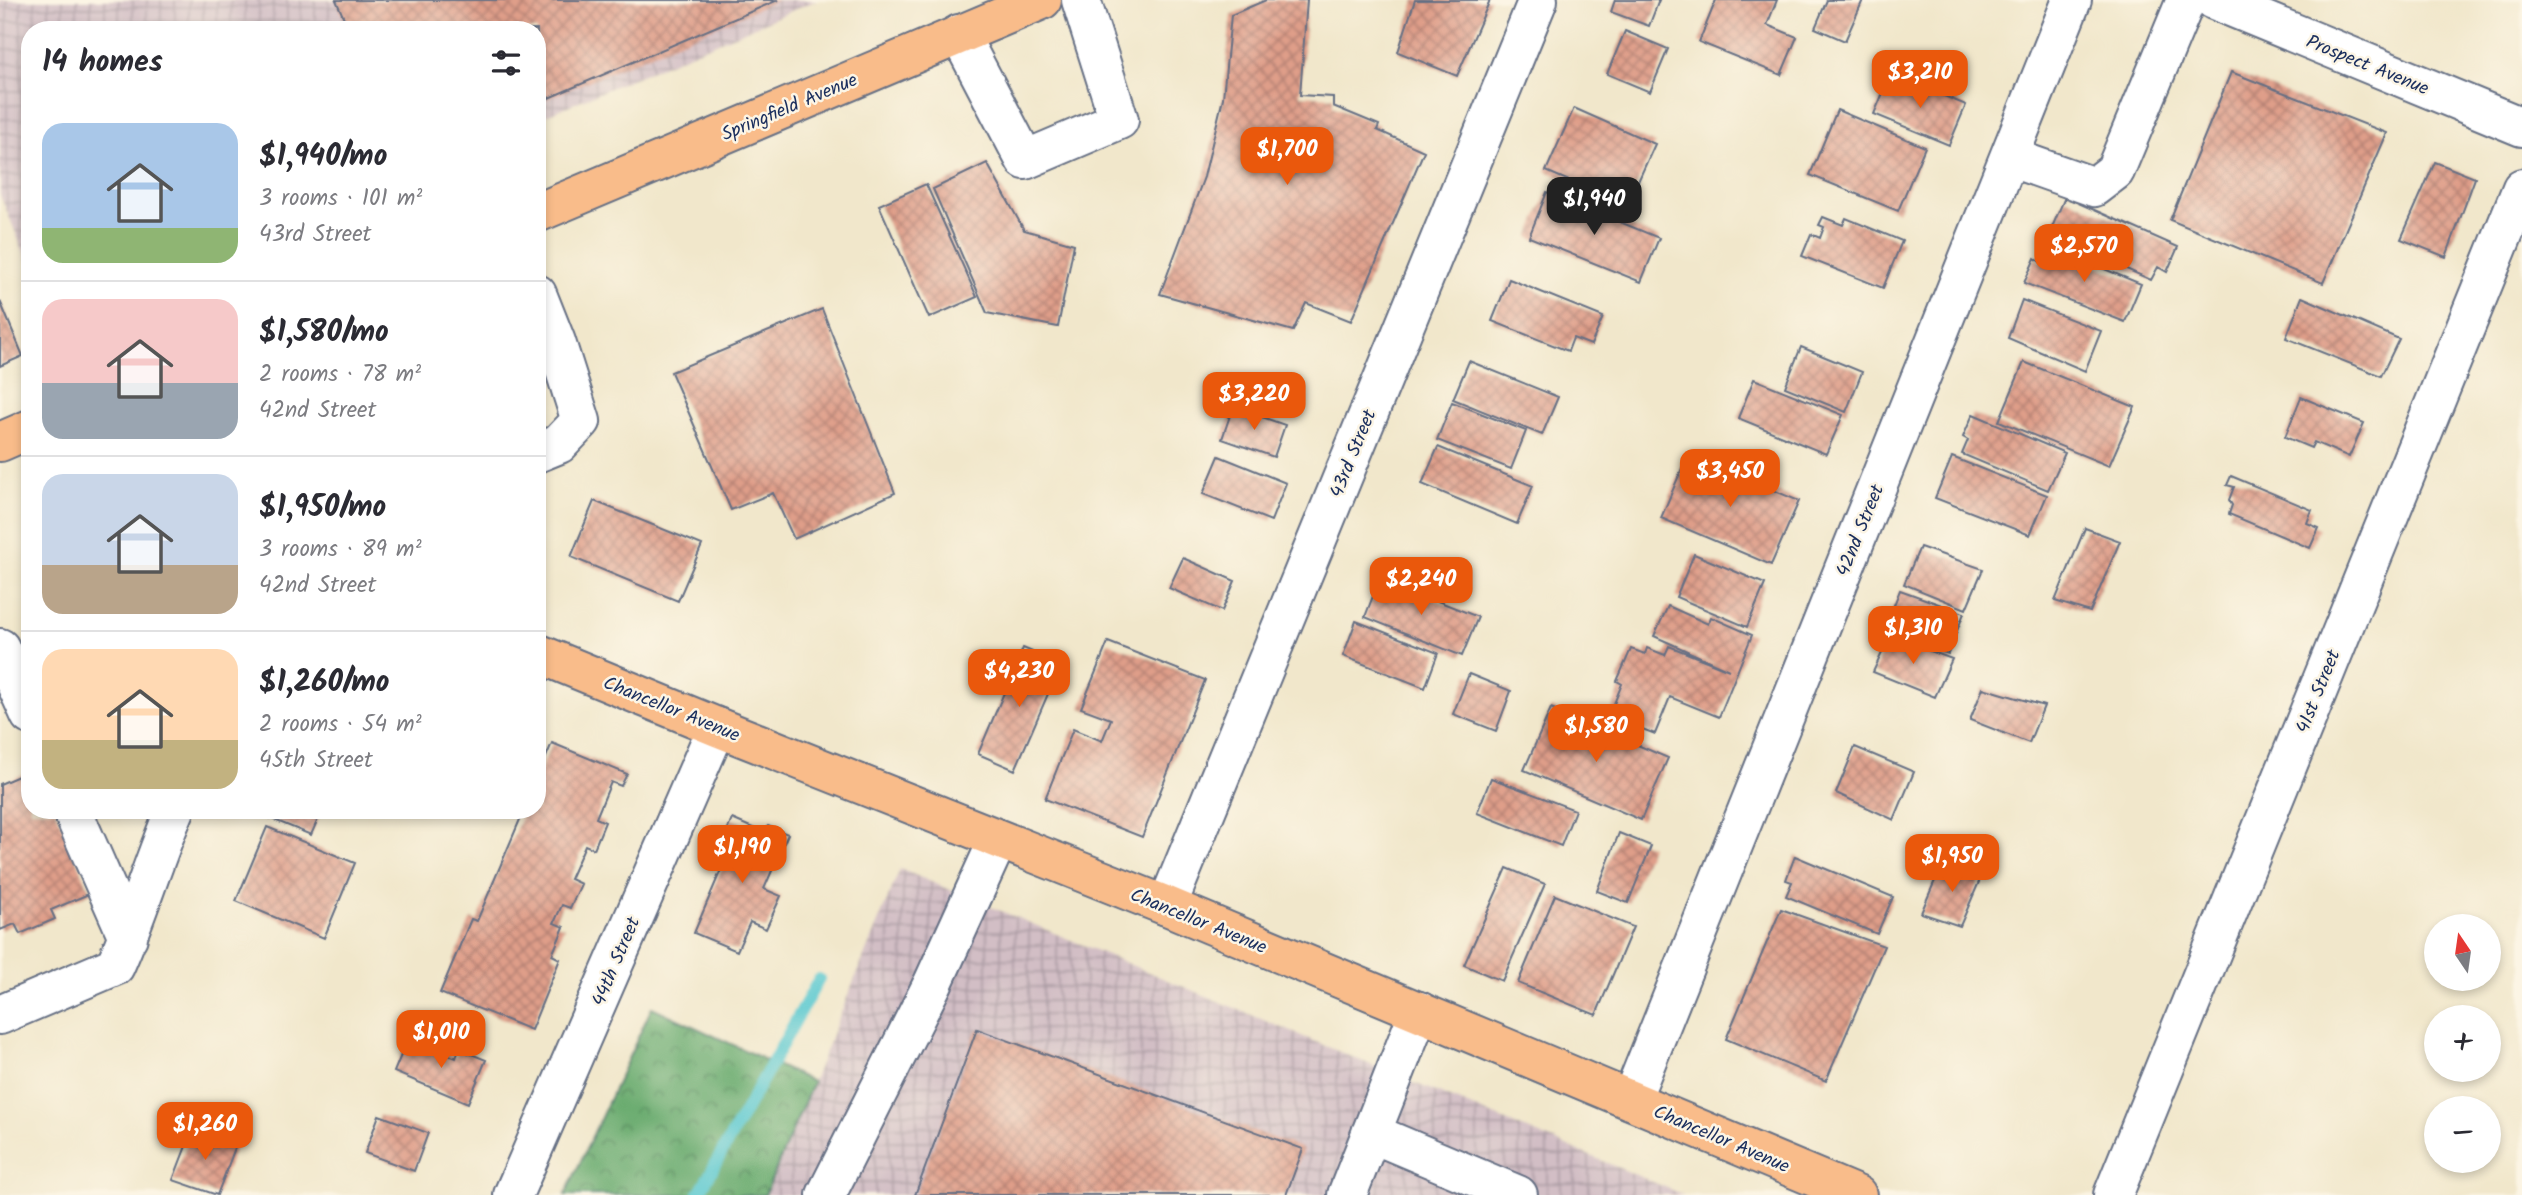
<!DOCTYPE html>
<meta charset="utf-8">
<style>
:root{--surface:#fff;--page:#f7f7f7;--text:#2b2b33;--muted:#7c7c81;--line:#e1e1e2;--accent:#ea580c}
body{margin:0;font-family:Kalam,sans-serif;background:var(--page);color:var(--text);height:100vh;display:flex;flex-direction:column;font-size:26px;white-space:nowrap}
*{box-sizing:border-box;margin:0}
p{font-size:23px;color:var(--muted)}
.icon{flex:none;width:38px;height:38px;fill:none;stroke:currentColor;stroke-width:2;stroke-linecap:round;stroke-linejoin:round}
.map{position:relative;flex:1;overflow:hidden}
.sheet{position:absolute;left:21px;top:21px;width:525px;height:798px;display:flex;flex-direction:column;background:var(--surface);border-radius:28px;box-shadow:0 4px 10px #0003}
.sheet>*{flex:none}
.needle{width:46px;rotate:347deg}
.fabs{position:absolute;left:2424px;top:914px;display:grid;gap:14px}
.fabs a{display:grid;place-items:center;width:77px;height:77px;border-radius:50%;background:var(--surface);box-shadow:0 4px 10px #0003;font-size:35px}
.price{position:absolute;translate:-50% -60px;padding:0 16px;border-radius:14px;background:var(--accent);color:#fff;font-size:23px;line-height:46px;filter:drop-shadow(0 2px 4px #0008)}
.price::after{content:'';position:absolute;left:50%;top:42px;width:21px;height:16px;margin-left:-10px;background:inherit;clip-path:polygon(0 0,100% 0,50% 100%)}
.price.selected{background:#222;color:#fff}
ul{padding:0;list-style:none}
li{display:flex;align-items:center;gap:21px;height:175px;padding:0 21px}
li+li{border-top:2px solid var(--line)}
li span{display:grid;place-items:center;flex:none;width:196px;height:140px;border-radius:21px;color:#555}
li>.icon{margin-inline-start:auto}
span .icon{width:84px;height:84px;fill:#fffc;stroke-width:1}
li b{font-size:30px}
h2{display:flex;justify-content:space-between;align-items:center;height:84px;padding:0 21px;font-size:30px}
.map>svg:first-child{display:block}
</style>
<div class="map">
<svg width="2522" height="1195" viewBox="0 0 2522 1195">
<defs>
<pattern id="industrial-grid" width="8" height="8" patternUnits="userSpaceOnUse" patternTransform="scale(1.75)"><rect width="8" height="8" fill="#d2bec5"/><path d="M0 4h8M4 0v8" fill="none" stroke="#aa9ba3"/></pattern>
<pattern id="forest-crowns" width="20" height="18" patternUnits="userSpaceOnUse" patternTransform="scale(1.75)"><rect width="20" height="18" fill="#6aac6f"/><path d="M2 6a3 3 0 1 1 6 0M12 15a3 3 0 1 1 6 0" fill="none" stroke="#568c5e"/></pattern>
<pattern id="building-cross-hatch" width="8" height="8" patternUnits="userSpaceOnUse" patternTransform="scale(1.75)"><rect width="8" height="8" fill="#df9e89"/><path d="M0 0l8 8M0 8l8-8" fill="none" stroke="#b48173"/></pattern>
</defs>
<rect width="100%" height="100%" fill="#fcf5e5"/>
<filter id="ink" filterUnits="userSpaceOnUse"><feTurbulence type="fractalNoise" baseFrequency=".0143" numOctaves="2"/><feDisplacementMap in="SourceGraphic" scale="14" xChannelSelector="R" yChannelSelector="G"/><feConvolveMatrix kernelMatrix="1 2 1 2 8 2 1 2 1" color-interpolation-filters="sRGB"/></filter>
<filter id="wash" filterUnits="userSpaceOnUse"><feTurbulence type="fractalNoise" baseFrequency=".00686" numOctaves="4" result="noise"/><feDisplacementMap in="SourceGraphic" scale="28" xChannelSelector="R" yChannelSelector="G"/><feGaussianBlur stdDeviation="1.57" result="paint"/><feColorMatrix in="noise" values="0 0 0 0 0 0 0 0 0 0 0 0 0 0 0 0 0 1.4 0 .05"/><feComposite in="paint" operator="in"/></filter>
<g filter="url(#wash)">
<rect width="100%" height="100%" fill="#f1e7cb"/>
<!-- industrial -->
<path fill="url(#industrial-grid)" d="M0,0h817l-280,119v-89h-507v237l-30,-72z
M900,869l784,326h-918z"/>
<!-- forest -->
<path fill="url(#forest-crowns)" stroke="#426e66" stroke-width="2" d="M652,1007l161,75 -48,113h-200z"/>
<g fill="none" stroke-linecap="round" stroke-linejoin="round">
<!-- stream -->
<path stroke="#5cc9d0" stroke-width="12" d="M698,1195l121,-216"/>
</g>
<g id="blocks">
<!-- building -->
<path fill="url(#building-cross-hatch)" d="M336,0h442l-241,103v-73h-188z
M1266,0h41l-7,95 33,2v9l46,19 -2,5 47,21 -73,170 -45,-18 -13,28 -133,-37 44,-117 19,-79 8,-83z
M1415,0h75l-33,76 -59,-24z
M1615,0h44l-10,26 -38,-14z
M1716,0h61l-10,25 30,12 -16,38 -82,-33z
M1827,0h36l-18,41 -30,-13z
M1625,31l43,18 -18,43 -43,-18z
M2231,72l156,61 -64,150 -153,-63z
M1891,74l75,31 -17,40 -75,-31z
M1574,108l81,36 -28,62 -81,-35z
M1837,110l88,37 -27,64 -88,-36z
M2435,162l40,16 -29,79 -45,-18z
M987,163l37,67 50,14 -16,83 -71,-14 -54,-124z
M926,184l51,113 -48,21 -50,-113z
M1547,192l112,46 -18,44 -112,-45z
M2065,197l113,50 -11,25 -9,-5 -7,13 -88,-39 -2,5 -14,-7z
M1823,217l20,8 3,-7 56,23 -19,47 -81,-32 9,-22 9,4 4,-11 -5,-2z
M2053,248l88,36 -16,38 -101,-39 11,-25 5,4 5,-12z
M1509,279l94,38 -12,28 -18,-7 -5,13 -76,-30z
M2302,297l97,42 -18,37 -95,-38z
M2022,300l79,31 -16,40 -77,-33z
M0,301l23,55 -23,10z
M822,309l73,184 -101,46 -21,-46 -42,17 -60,-138z
M1801,347l61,25 -16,40 -61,-25z
M1469,361l89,36 -16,38 -89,-36z
M2024,362l111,45 -26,59 -110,-45z
M1754,379l89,36 -17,39 -88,-36z
M2301,397l63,26 -15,34 -35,-15 -3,6 -26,-11z
M1452,402l74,29 -15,38 -74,-29z
M1233,407l52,18 -11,32 -52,-18z
M1973,414l92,39 -17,37 -86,-36 6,-14 -5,-3z
M1438,447l95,39 -16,38 -95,-40z
M1688,454l111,47 -28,64 -110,-47z
M1219,456l67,27 -15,38 -68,-27z
M1952,457l95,38 -17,40 -95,-37z
M2231,476l81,34 -5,13 12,5 -9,20 -81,-34 3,-9 -3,-5 5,-13 -7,-2z
M594,501l108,44 -24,56 -107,-44z
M2085,528l35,13 -30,71 -35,-11z
M1920,547l63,22 -17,40 -62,-25z
M1694,554l71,30 -18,43 -71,-30z
M1183,558l52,23 -13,30 -53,-23z
M1380,578l98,39 -16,39 -97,-39z
M1900,590l64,23 -16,41 -64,-24z
M1668,606l40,18 3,-7 41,18 -33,82 -49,-20 -15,37 -46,-18 13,-32 -5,-3 14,-32 14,5 2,-6 18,7 4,-9 60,24 -75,-34z
M1356,621l82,32 -13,35 -82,-32z
M1890,636l62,23 -17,38 -62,-25z
M1108,642l97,38 -63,157 -97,-38 28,-70 29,12 9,-22 -30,-11z
M1023,648l38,16 -46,106 -37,-16z
M1469,674l42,17 -15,40 -43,-17z
M1983,688l61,18 -15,37 -59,-23z
M1551,708l117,50 -27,62 -117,-50z
M552,743l75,31 -6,12 -10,-4 -15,36 9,4 -11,27 -9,-4 -15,34 11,5 -11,24 -8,-3 -8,18 10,4 -12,28 8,4 -29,71 -91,-37 31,-74 6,2 47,-111h13v-32z
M1855,747l59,25 -20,48 -58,-27z
M30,771v39h25l36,83 -40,17 4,9 -35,15 -5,-10 -15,6v-146z
M1491,778l84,32 -14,36 -84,-33z
M250,810h72l-11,25z
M732,819l30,13 6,-6 20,8 -24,55 17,7 -15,33 -16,-7 -13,29 -43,-18 32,-75 -9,-3z
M267,827l88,36 -31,75 -88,-37z
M1619,833l32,13 -23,57 -31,-12z
M1795,856l98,41 -16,37 -91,-38 6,-14 -6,-2z
M1943,862l39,13 -22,51 -39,-13z
M1507,868l38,16 -43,97 -38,-16z
M1555,895l78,32 -37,88 -78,-32z
M1781,909l103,37 -58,135 -100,-42z
M977,1029l326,120 -17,46h-371z
M408,1038l48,20 3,-9 27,11 -18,43 -74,-31z
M379,1115l49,18 -14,38 -49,-18z
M193,1128l43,17 -19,50 -44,-15z"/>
</g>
</g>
<g filter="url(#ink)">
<use href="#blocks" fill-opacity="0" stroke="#666f84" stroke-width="2"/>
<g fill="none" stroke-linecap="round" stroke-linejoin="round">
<!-- minor casing -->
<g stroke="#666f84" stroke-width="42">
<path id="minor" d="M2214,0l308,127
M959,34l66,126 94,-40 -38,-120
M2009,157l85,30 21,-16 71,-171
M537,294l19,48 25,79 -22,23 -22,9
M0,648l30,67
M72,810l56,127
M1167,906l371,-906
M0,1015l115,-49c23,-51 38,-105 60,-156
M1631,1100l441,-1100
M1371,1133l147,62
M513,1195l204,-468
M826,1195l107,-212 65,-143
M1347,1195l72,-184
M2113,1195l409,-1007"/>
</g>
<!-- major casing -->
<g stroke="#666f84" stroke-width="42">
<path id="major" d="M537,213l505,-213
M0,442l30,-13
M537,653l180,74 450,179 690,289"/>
</g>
<!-- minor -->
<use href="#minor" stroke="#fff" stroke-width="38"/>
<!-- major -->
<use href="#major" stroke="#f9bc8a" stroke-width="38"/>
</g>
</g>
<g text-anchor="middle" stroke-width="5" stroke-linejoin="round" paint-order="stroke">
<!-- street labels -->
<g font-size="19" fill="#1b2f5e" stroke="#fcf5e5">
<text transform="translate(2368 64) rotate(22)" y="7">Prospect Avenue</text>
<text transform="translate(789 106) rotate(-23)" y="7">Springfield Avenue</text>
<text transform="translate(1352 453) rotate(-68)" y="7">43rd Street</text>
<text transform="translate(1859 530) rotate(-68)" y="7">42nd Street</text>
<text transform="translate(2317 691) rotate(-68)" y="7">41st Street</text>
<text transform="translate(672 708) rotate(22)" y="7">Chancellor Avenue</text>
<text transform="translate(1199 920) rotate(22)" y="7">Chancellor Avenue</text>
<text transform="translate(615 961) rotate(-67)" y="7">44th Street</text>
<text transform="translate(1722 1138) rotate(23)" y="7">Chancellor Avenue</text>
</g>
</g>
</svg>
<div class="fabs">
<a><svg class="needle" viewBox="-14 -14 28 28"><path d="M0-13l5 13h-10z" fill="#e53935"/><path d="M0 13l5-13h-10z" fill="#7c7c81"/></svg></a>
<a>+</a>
<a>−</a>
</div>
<b class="price" style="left:1920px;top:110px">$3,210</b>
<b class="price" style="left:1287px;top:187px">$1,700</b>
<b class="price selected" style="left:1594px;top:237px">$1,940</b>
<b class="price" style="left:2084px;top:284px">$2,570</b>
<b class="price" style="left:1254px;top:432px">$3,220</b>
<b class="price" style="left:1730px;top:509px">$3,450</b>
<b class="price" style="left:1421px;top:617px">$2,240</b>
<b class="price" style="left:1913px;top:666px">$1,310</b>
<b class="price" style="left:1019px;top:709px">$4,230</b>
<b class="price" style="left:1596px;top:764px">$1,580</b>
<b class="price" style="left:742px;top:885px">$1,190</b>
<b class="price" style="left:1952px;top:894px">$1,950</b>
<b class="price" style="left:441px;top:1070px">$1,010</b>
<b class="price" style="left:205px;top:1162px">$1,260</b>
<section class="sheet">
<h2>14 homes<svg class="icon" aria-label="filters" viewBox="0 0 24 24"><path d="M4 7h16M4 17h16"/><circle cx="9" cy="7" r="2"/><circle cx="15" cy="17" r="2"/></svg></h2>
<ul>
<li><span style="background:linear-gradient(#a9c7e8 75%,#8fb573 0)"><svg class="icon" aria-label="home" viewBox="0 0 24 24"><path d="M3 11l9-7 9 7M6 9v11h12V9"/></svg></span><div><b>$1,940/mo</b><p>3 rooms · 101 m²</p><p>43rd Street</p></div></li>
<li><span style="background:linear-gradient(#f6c9c9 60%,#9aa5b1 0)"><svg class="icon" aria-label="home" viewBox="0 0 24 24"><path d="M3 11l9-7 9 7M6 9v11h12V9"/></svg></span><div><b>$1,580/mo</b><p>2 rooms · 78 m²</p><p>42nd Street</p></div></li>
<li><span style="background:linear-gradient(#c9d6e8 65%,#b9a48a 0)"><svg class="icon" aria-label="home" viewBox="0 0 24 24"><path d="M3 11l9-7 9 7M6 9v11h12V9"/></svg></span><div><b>$1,950/mo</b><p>3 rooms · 89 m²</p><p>42nd Street</p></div></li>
<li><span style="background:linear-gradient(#ffd9b3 65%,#c2b280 0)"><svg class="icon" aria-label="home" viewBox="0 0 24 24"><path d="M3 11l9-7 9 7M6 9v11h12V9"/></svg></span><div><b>$1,260/mo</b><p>2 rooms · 54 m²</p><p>45th Street</p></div></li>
</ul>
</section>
</div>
